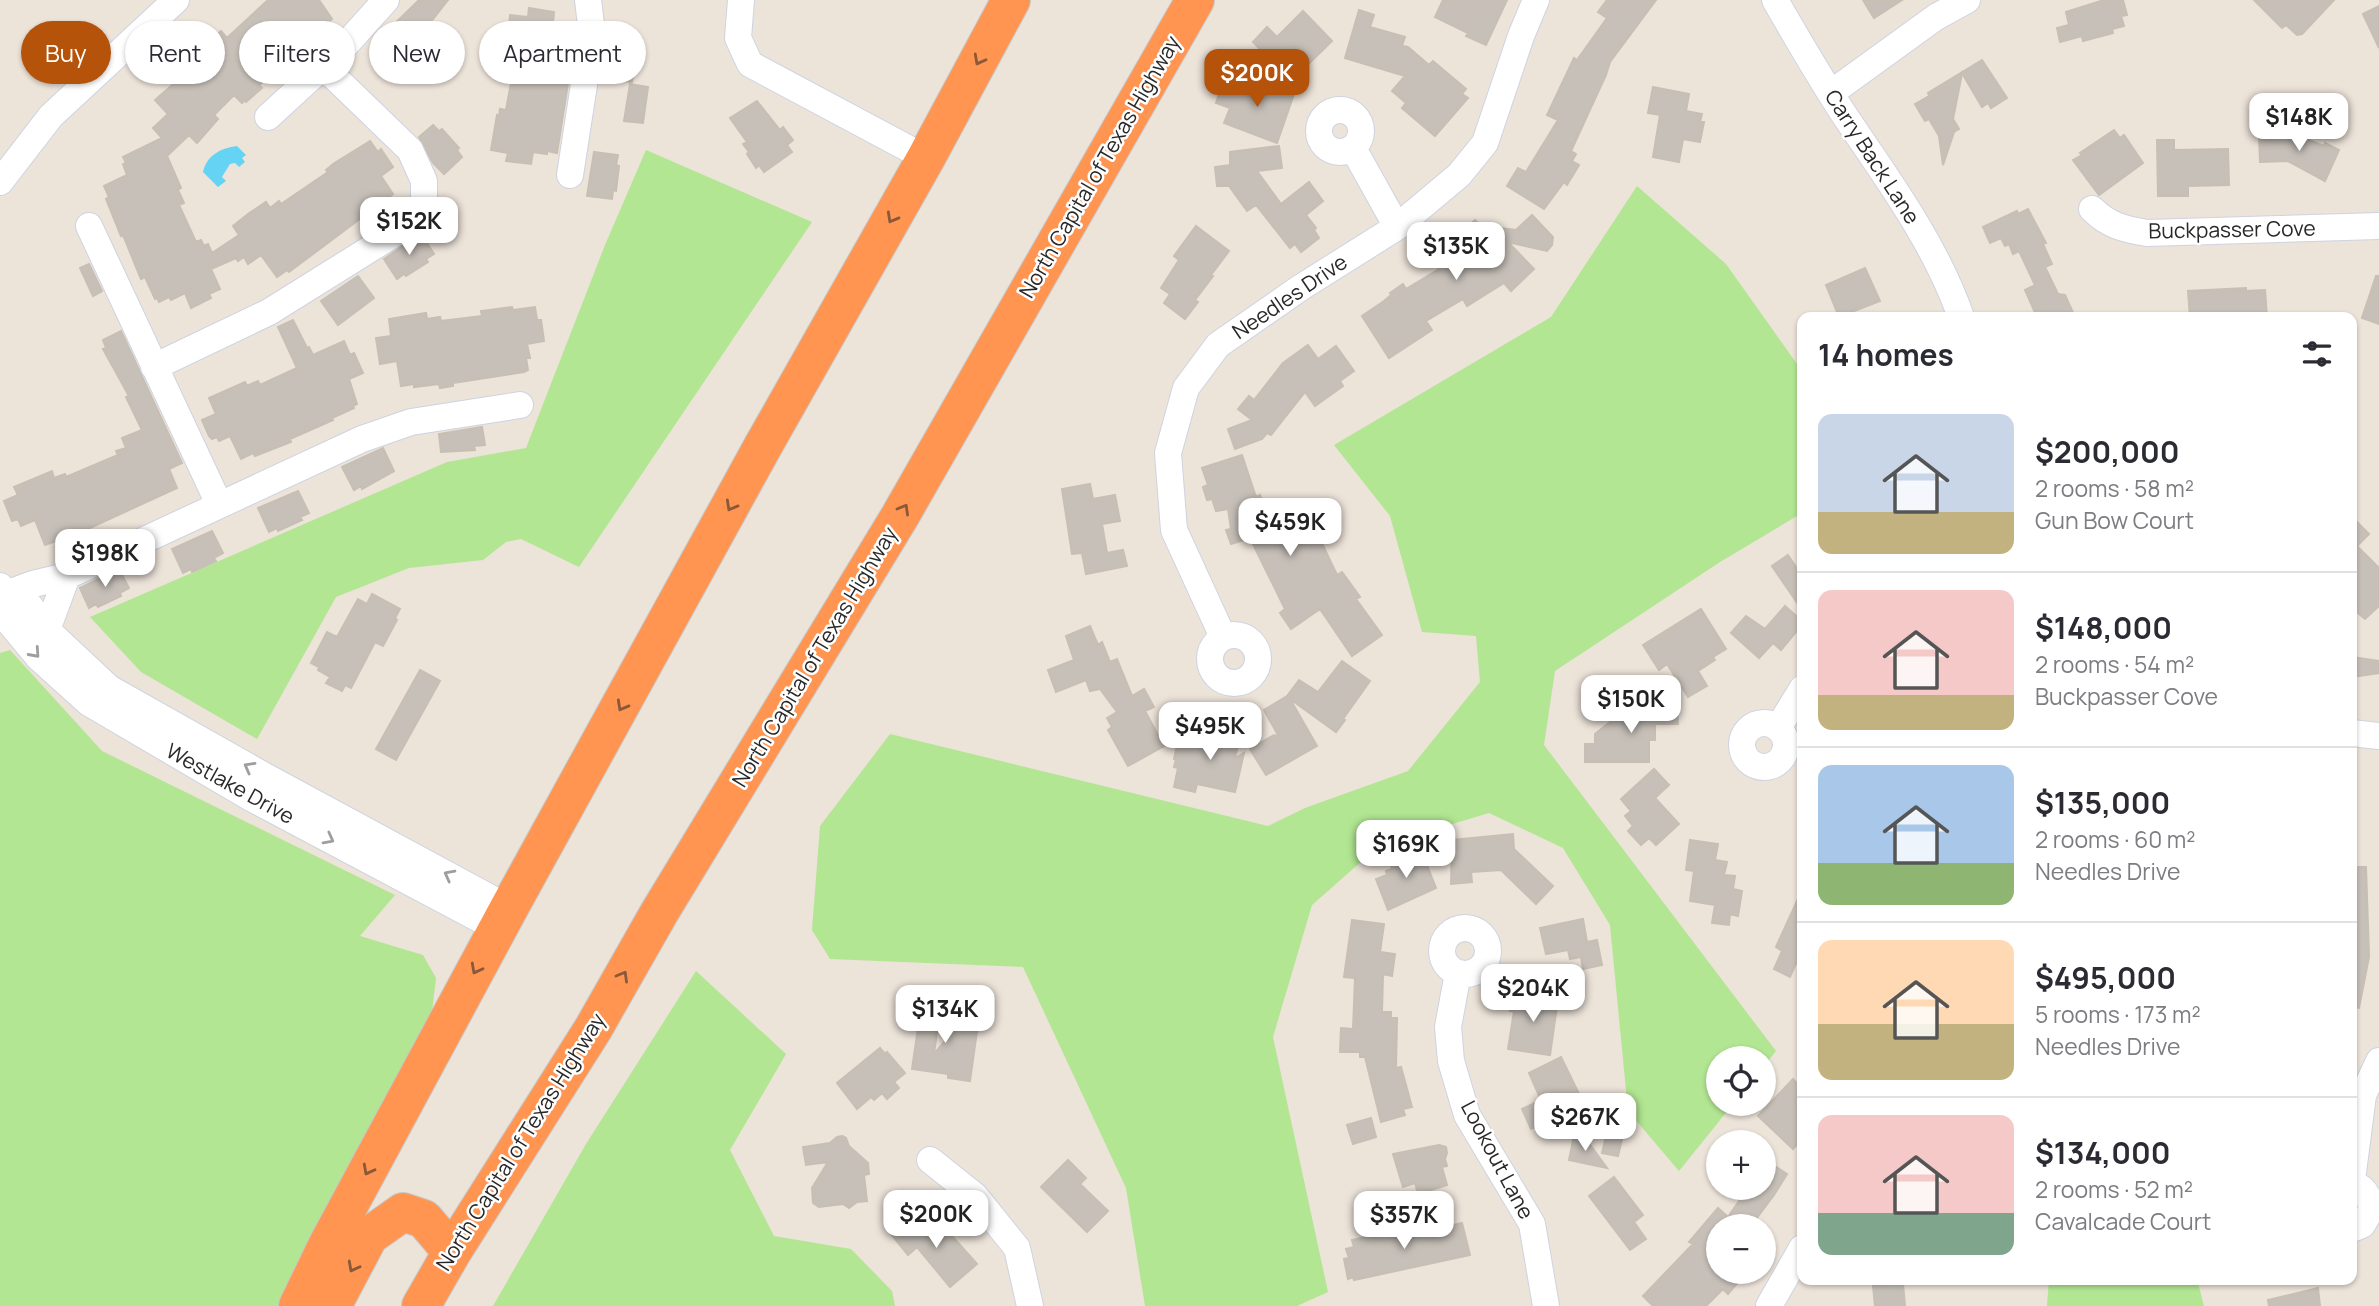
<!DOCTYPE html>
<meta charset="utf-8">
<style>
:root{--surface:#fff;--page:#f7f7f7;--text:#2b2b33;--muted:#7c7c81;--line:#e1e1e2;--accent:#b45309}
body{margin:0;font-family:Manrope,sans-serif;background:var(--page);color:var(--text);height:100vh;display:flex;flex-direction:column;font-size:26px;white-space:nowrap}
*{box-sizing:border-box;margin:0}
p{font-size:23px;color:var(--muted)}
.icon{flex:none;width:38px;height:38px;fill:none;stroke:currentColor;stroke-width:2;stroke-linecap:round;stroke-linejoin:round}
.map{position:relative;flex:1;overflow:hidden}
.panel{position:absolute;left:1797px;top:312px;width:560px;height:973px;display:flex;flex-direction:column;background:var(--surface);border-radius:14px;box-shadow:0 2px 5px #0004}
.panel>*{flex:none}
.banner{position:absolute;left:21px;top:21px;width:665px;height:63px;display:flex;gap:14px}
.buttons{position:absolute;left:1706px;top:1046px;display:grid;gap:14px}
.buttons a{display:grid;place-items:center;width:70px;height:70px;border-radius:50%;background:var(--surface);box-shadow:0 2px 5px #0004;font-size:35px}
.price{position:absolute;translate:-50% -60px;padding:0 16px;border-radius:14px;background:#fff;color:#222;font-size:23px;line-height:46px;filter:drop-shadow(0 2px 4px #0008)}
.price::after{content:'';position:absolute;left:50%;top:42px;width:21px;height:16px;margin-left:-10px;background:inherit;clip-path:polygon(0 0,100% 0,50% 100%)}
.price.on{background:var(--accent);color:#fff}
ul{padding:0;list-style:none}
li{display:flex;align-items:center;gap:21px;height:175px;padding:0 21px}
li+li{border-top:2px solid var(--line)}
li span{display:grid;place-items:center;flex:none;width:196px;height:140px;border-radius:14px;color:#555}
li>.icon{margin-inline-start:auto}
span .icon{width:84px;height:84px;fill:#fffc;stroke-width:1}
li b{font-size:30px}
h2{display:flex;justify-content:space-between;align-items:center;height:84px;padding:0 21px;font-size:30px}
.chip{padding:0 24px;border-radius:32px;background:var(--surface);box-shadow:0 2px 5px #0004;font-size:24px;line-height:63px}
.chip.on{background:var(--accent);color:#fff}
.map>svg:first-child{display:block}
</style>
<div class="map">
<svg width="2379" height="1306" viewBox="0 0 2379 1306">
<rect width="100%" height="100%" fill="#ece3d9"/>
<!-- green -->
<path fill="#b2e692" d="M646,150l166,72 -233,345 -58,-28 -15,3 -23,18 -74,8 -73,29 -79,142 -116,-67 -51,-55 357,-155 79,-14 79,-203z
M1637,186l89,78 76,107v142l-82,49 -165,109 -11,74 232,306 -12,15v-7h-46v45h15l-54,67 -51,-60 -18,-186 -47,-77 -74,-35 -110,33 -67,59 -39,132 55,255 -31,14h-152l-19,-118 -103,-221 -193,-8 -18,-29 8,-104 70,-92 378,92 37,-18 103,-37 72,-89 -4,-46 -54,-4 -32,-116 -56,-71 217,-128z
M10,650l92,101 293,144 -35,41 63,19 13,23 -8,67 -142,261h-286v-653z
M696,971l90,83 -56,96 44,86 77,13 41,42 3,15h-402l93,-162z
M2049,1279h148l7,27h-157z"/>
<!-- water -->
<path fill="#65d4f4" d="M237,146l9,9 -4,3 3,4 -6,5 -4,-4 -5,1 -8,13 4,4 -8,6 -15,-15c4,-17 18,-24 34,-26z"/>
<!-- building -->
<path fill="#c7c0b9" stroke="#c7bfb3" stroke-width="2" d="M268,0h51l13,19 -3,3 2,2 -15,14 -2,-2 -55,49 3,3 -16,14 -1,-2 -3,3 -8,-8 -20,20 4,4 -21,24 -8,-8 -22,21 14,32 -3,2 6,13 -5,2 17,37 5,-2 3,6 4,-2 4,9 27,-18 -6,-9 15,-12 18,-12 4,6 9,-7 2,3 47,-32 -2,-2 7,-6 37,-23 8,11 3,-3 12,18 -12,9 12,18 -104,78 -2,-2 -10,7 -16,-22 -13,9 -4,-7 -6,4 -2,-3 -25,11 9,20 -11,5 2,4 -20,10 -6,-15 -14,7 -2,-3 -10,5 -2,-4 -2,1 -10,-22 -4,2 -18,-44 -2,1 -15,-37 3,-2 -5,-11 23,-11 -4,-11 3,-1 -3,-6 39,-19 -9,-10 15,-14 -13,-14 41,-36 -5,-6 30,-27 6,7z
M419,0h29l-22,28 2,2 -18,18 -2,-2 -6,6 -18,-18z
M1443,0h64l-21,45 -20,-9 2,-3 -33,-16z
M1607,0h49l-46,62 -4,13 -35,76 5,3 -4,7 7,4 -12,20 -3,-3 -20,27 -37,-23 11,-18 8,4 32,-52 -11,-5 27,-57 3,2 30,-42 -9,-6z
M1863,0h39l-28,18z
M2104,0h19l4,15 -6,1 3,10 -12,3 1,4 -30,8 -1,-5 -22,6 -3,-14 12,-3 -3,-13z
M2254,0h80l-32,34 -5,1 -11,-10 -4,3z
M2379,6v42l-16,-34z
M529,8l25,4 -1,11 14,2v4l9,1v3l-19,120 -10,-2v3l-14,-2 -2,12 -25,-3 2,-8 -17,-3 6,-35 2,1 1,-7 6,1 8,-43 1,-17 -8,-1 3,-34 18,2z
M1359,10l15,5 -4,12 35,10 -3,9 6,1 21,18 4,-4 33,28 -4,5 6,4 -33,38 -33,-28 4,-5 -14,-12 13,-15 -60,-18z
M1303,11l29,30 -41,40 -38,-39 14,-15 10,10z
M613,35l23,3 -2,10h3l-5,34 -27,-3z
M1982,60l25,38 -16,10 -3,-5 -6,4 -20,-34 -9,46 6,10 -5,3 -11,33 -4,-29 -10,-17 -4,2 -10,-17 14,-8 -1,-3z
M1248,77l46,17 -17,49 -53,-20 6,-15 -14,-5 5,-15 14,5 2,-7 7,3z
M630,84l18,3 -5,36 -19,-2z
M1653,87l36,7 -3,17 16,3 -2,8h4l-4,20 -17,-3 -4,23 -26,-5 7,-42 -12,-2z
M757,101l23,29 3,-3 10,13 -6,5 5,7 -28,20 -5,-7 -3,3 -9,-14 2,-2 -6,-8 4,-2 -17,-24z
M433,125l6,6 3,-2 17,19 -2,2 5,7 -18,17 -11,-11 -14,-26z
M2114,130l6,8 4,-3 19,28 -44,32 -26,-35 9,-5 -2,-2z
M2296,135l28,11 1,-3 14,7 -14,31 -37,-20 -28,1 -1,-26z
M2157,140h17v10l54,-1 1,36 -41,1v10h-30z
M1279,146l3,22 -25,3 24,33 28,-22 14,19 -17,14 10,13 -2,2 5,8 -18,14 -6,-8 -5,4 -34,-43 -9,6 -18,-25h-12l-2,-19 15,-2v-13z
M594,152l24,3 -2,10 3,1 -3,25 -3,-1 -1,9 -25,-3z
M2028,209l18,34 -3,1 9,20 -7,3 13,27 7,1 10,22h-38l-12,-27 10,-5 -16,-34 -6,3 -4,-10 -4,2 -4,-8 -11,5 -7,-16 34,-16 1,3z
M1532,215l21,22 -1,8 -5,6 -39,-9 26,27 -23,22 -7,-8 -37,23 -4,-7 -37,22 6,9 -43,28 -27,-42 22,-15 7,-6 -1,-2 13,-9 3,5 33,-20 -4,-7 30,-18 -7,-7 17,-17 9,10 1,-4 31,4z
M1196,226l33,25 -18,24 2,1 -18,24 3,2 -13,17 -21,-16 6,-9 -9,-6 18,-28 -5,-4z
M421,234l13,20 -8,5 2,3 -22,14 -2,-2 -7,5 -13,-20z
M89,264l13,27 -9,5 -13,-28z
M1865,268l15,33 -41,16 -13,-32z
M358,276l16,22 -36,27 -17,-24z
M2376,276h3v48l-17,-6z
M2246,288v3l19,-1 2,27h-77l-2,-26z
M512,307l1,3 22,-3 2,13h4l3,21 -17,3 3,14h-4l2,12 -4,2 -71,11v3l-13,2 -1,-4 -25,3v-3l-13,2 -4,-25 -17,3 -4,-26 15,-2 -2,-17 37,-6 1,6 13,-2 1,4 41,-5 -1,-5z
M293,320l14,28 2,-1 4,8 31,-14 6,14 4,-2 9,20 -14,6 8,25 -4,2 1,2 -22,10 1,2 -43,19 1,3 -36,14 -2,-3 -12,6 -11,-23 -11,5 -2,-4 -5,2 -3,-3 -7,-16 14,-6 -7,-16 36,-16 2,4 11,-5 2,4 37,-17 -19,-41z
M121,331l61,132 -13,6 8,19 -98,45 -34,12 -10,-25 -14,6 -3,-7 -6,2 -8,-20 14,-6 -4,-8 38,-16 2,7 11,-4 1,3 52,-22 -2,-4 10,-3 -4,-10 20,-8 -16,-33 3,-1 -26,-47 3,-1 -3,-8z
M1308,345l10,14 18,-13 18,25 -14,10 3,5 -28,20 -10,-14 -34,43 -4,-2 -5,6 -27,10 -7,-20 24,-9 -14,-11 11,-13 5,4 29,-37z
M482,427l3,18 -11,1 1,4 -34,2 -2,-18z
M383,448l11,23 -32,18 -1,-3 -7,4 -12,-23z
M1242,455l14,42 4,-2 12,38 37,-17 28,59 5,-3 18,25 -4,2 26,36 -30,21 -32,-47 -29,20 -11,-16 5,-4 -35,-71 -19,6 -5,-14 5,-1 -3,-20 -12,2 -4,-12 -5,1 -4,-13 5,-2 -6,-17z
M1090,484l3,15 22,-4 5,26 -18,3 5,29 16,-3 4,16 -41,8 -4,-21 -10,1 -10,-65z
M298,491l11,22 -9,4 2,3 -24,11 -1,-3 -8,4 -11,-24z
M2352,517l17,17 -12,12 22,22v38l-14,13 -13,-11z
M212,531l11,22 -9,5 2,3 -24,11 -1,-3 -8,4 -11,-24z
M1788,555l14,21v34l-30,-44z
M119,569l10,19 -9,5 1,3 -23,11 -2,-3 -7,4 -9,-20z
M372,594l28,15 -5,9 2,2 -14,26 -8,-4 -24,46 -6,-3 -3,6 -16,-8 4,-6 -12,-7 1,-3 -8,-4 16,-31 10,5 21,-38 9,5z
M1785,606l17,15v4l-21,25 -8,-7 -14,15 -28,-25 15,-17 19,13z
M1701,609l25,40 -13,8 2,3 -17,11 9,15 -19,11 -21,-33 -8,6 -16,-25z
M1090,626l8,19 4,-3 8,20 7,-3 15,37 12,-7 10,18 -9,4 14,26 16,3 -47,26 -20,-36 4,-3 -5,-9 10,-6 -17,-23 -10,2 -4,-11 -30,12 -8,-22 26,-10 -8,-24z
M2352,657l27,4v12l-27,4z
M1342,661l28,20 -27,38 2,1 -9,12 -46,-33 27,47 -51,29 -16,-26 24,-14 5,2 -15,-27 23,-14 12,-16 19,12z
M420,670l20,11 -44,79 -20,-11z
M1652,700h25l1,24h-23v16h-6v22h-64v-18h10v-10l25,-20 32,-3z
M1219,722l23,6 -7,30 9,-5 -9,39 -38,-8 -2,8 -21,-5 4,-19 -4,-1 2,-8h-2l4,-18 30,6v-2l6,1z
M1654,769l15,16 -14,13 24,26 -23,21 -7,-7 -8,7 -13,-14 5,-5 -8,-10 6,-5 -10,-12z
M1513,834l1,15 39,37 -17,18 -35,-34 -30,2 1,10 -21,2 1,-44z
M1690,840l28,4 -3,16 12,2 -3,13 11,1 -2,13 9,2 -4,25 -8,-2 -1,11 -17,-2 3,-18 -25,-4 4,-30 -8,-1z
M1421,850l15,38 -48,22 -12,-31 11,-4 -1,-4 6,-2 -2,-7z
M2352,867h14l3,90 -10,51 -7,-1z
M1802,890v60l-12,27 -16,-8 8,-18 -6,-4z
M1583,919l4,23 10,-2 5,25 -19,4 -2,-12 -11,2 -2,-9 -22,4 -6,-26z
M1352,920l32,4 -4,28 15,2 -3,22 -9,-2 -1,38h9v6h6l-1,50 5,-1 11,40 -9,2 2,6 -24,7 -16,-65h-5v-5h-20l1,-24 12,1 2,-51 -11,-1z
M1513,993l45,6 -8,56 -42,-6 6,-38h-4z
M922,1001l19,2 -7,51 45,-53 -4,22 2,8 -7,50 -22,-3v-4l-36,-5z
M880,1048l5,6 2,-2 18,21 -11,9 5,6 -12,11 -5,-6 -8,7 -3,-3 -14,12 -20,-26z
M1561,1057l23,47 -53,25 -9,-20 19,-9 -12,-27z
M1793,1079l9,10v50l-9,10 -35,-33z
M1371,1118l5,19 -23,7 -6,-19z
M1607,1132l16,3 -5,21 -16,-3z
M842,1136l4,2 3,8 19,17 1,11 -5,1 3,26 -10,1 -8,6 -6,-4 -24,3 -6,-4 -1,-15 16,-26 -22,3 -3,-18 27,-4 7,-6z
M1574,1136l11,2 22,30 -38,-8z
M1439,1145l7,2 1,6 -2,6 2,7 -5,1 5,18 -29,9 -3,-11 -12,4 -10,-33z
M1764,1159l23,15 -13,21 -24,32h-32v45h29l-19,22 -5,-5 -17,17h-53l-10,-10 50,-52 -4,-2 29,-34 10,9 20,-29h16z
M1068,1160l18,18 -6,6 28,27 -21,21 -46,-45z
M1614,1177l29,38 -9,7 12,17 -16,11 -41,-54z
M910,1216l19,23 14,-13 34,38 -27,23 -33,-40 -9,8 -18,-22z
M1462,1223l8,32 -116,25 -1,-3 -5,2 -4,-20 5,-1 -3,-9 8,-2 -2,-7 33,-7 -1,-5 17,-4 3,13z
M1903,1284l2,22h-30l-2,-20z
M2318,1288l2,18h-51l-1,-6z"/>
<g fill="none" stroke-linecap="round" stroke-linejoin="round">
<!-- minor casing -->
<g stroke="#ced3e2" stroke-width="28">
<path id="minor" d="M741,0l-3,38 12,26 176,94
M1775,0c23,40 46,80 72,119 42,62 89,126 114,198
M1831,93l105,-76 31,-17
M1319 131a21 21 0 1 1 42 0a21 21 0 1 1-42 0Z
M268,117l73,-67 45,-50
M1353,148l44,79
M570,175l22,-142 -4,-33
M0,182l51,-66 125,-116
M2092,209c17,17 32,20 55,24l232,-7
M89,226l130,278
M154,367l115,-55 141,-88 14,-24v-19l-14,-31 -87,-84
M0,586l9,36 29,35 51,46 162,95 247,131
M4,594l26,12 17,24 62,58 154,87 246,133
M0,596l33,-12 34,-8 295,-137 49,-17 109,-17
M47,630l20,-54
M1210 659a24 24 0 1 1 48 0a24 24 0 1 1-48 0Z
M1223,637l-49,-107 -6,-77 18,-65 32,-43 82,-57 97,-61 62,-52 26,-32 36,-107 15,-36
M1742 745a22 22 0 1 1 44 0a22 22 0 1 1-44 0Z
M1778,728l24,-39
M2352,733l27,3
M1442 951a23 23 0 1 1 46 0a23 23 0 1 1-46 0Z
M1458,973l-10,54 3,34 16,54 65,109 14,82
M930,1160l45,36 42,52 13,58
M2352,1180l11,-85 16,-34
M2352,1183c13,5 18,13 19,27l-9,15 -10,4
M1769,1306l33,-58"/>
</g>
<!-- highway casing -->
<g stroke="#c7c7c7" stroke-width="40">
<path id="highway" d="M298,1306l30,-62 181,-336 254,-462 163,-288 85,-158
M332,1306l37,-70 34,-24 21,7 28,33
M421,1306l31,-54 141,-223 66,-116 241,-397 295,-516"/>
</g>
<!-- minor -->
<use href="#minor" stroke="#fff" stroke-width="26"/>
<!-- highway -->
<use href="#highway" stroke="#ff9551" stroke-width="38"/>
</g>
<!-- one-way arrows -->
<defs><path id="oneway-chevron" d="M-2-3.5L2.5 0L-2 3.5" fill="none" stroke-width="1.6" stroke-linecap="round" stroke-linejoin="round" transform="scale(1.75)"/></defs>
<g stroke="#89593a">
<use href="#oneway-chevron" transform="translate(979 60) rotate(118)"/>
<use href="#oneway-chevron" transform="translate(892 218) rotate(119)"/>
<use href="#oneway-chevron" transform="translate(731 506) rotate(119)"/>
<use href="#oneway-chevron" transform="translate(904 509) rotate(-60)"/>
<use href="#oneway-chevron" transform="translate(622 706) rotate(119)"/>
<use href="#oneway-chevron" transform="translate(476 969) rotate(118)"/>
<use href="#oneway-chevron" transform="translate(623 976) rotate(-60)"/>
<use href="#oneway-chevron" transform="translate(368 1170) rotate(118)"/>
<use href="#oneway-chevron" transform="translate(353 1267) rotate(118)"/>
</g>
<g stroke="#9e9e9e">
<use href="#oneway-chevron" transform="translate(35 653) rotate(48)"/>
<use href="#oneway-chevron" transform="translate(249 767) rotate(-151)"/>
<use href="#oneway-chevron" transform="translate(329 839) rotate(28)"/>
<use href="#oneway-chevron" transform="translate(449 875) rotate(-152)"/>
</g>
<g text-anchor="middle" stroke-width="5" stroke-linejoin="round" paint-order="stroke">
<!-- street labels -->
<g font-size="21" fill="#282828" stroke="#fff">
<text transform="translate(1872 157) rotate(57)" y="7">Carry Back Lane</text>
<text transform="translate(1100 167) rotate(-60)" y="7">North Capital of Texas Highway</text>
<text transform="translate(2232 230) rotate(-1)" y="7">Buckpasser Cove</text>
<text transform="translate(1290 297) rotate(-34)" y="7">Needles Drive</text>
<text transform="translate(815 657) rotate(-59)" y="7">North Capital of Texas Highway</text>
<text transform="translate(230 784) rotate(29)" y="7">Westlake Drive</text>
<text transform="translate(521 1142) rotate(-58)" y="7">North Capital of Texas Highway</text>
<text transform="translate(1497 1160) rotate(62)" y="7">Lookout Lane</text>
</g>
</g>
</svg>
<div class="buttons">
<a><svg class="icon" aria-label="locate" viewBox="0 0 24 24"><circle cx="12" cy="12" r="6"/><path d="M12 2v4M12 18v4M2 12h4M18 12h4"/></svg></a>
<a>+</a>
<a>−</a>
</div>
<b class="price on" style="left:1257px;top:109px">$200K</b>
<b class="price" style="left:2299px;top:153px">$148K</b>
<b class="price" style="left:409px;top:257px">$152K</b>
<b class="price" style="left:1456px;top:282px">$135K</b>
<b class="price" style="left:1290px;top:558px">$459K</b>
<b class="price" style="left:105px;top:589px">$198K</b>
<b class="price" style="left:1631px;top:735px">$150K</b>
<b class="price" style="left:1210px;top:762px">$495K</b>
<b class="price" style="left:1406px;top:880px">$169K</b>
<b class="price" style="left:1533px;top:1024px">$204K</b>
<b class="price" style="left:945px;top:1045px">$134K</b>
<b class="price" style="left:1585px;top:1153px">$267K</b>
<b class="price" style="left:936px;top:1250px">$200K</b>
<b class="price" style="left:1404px;top:1251px">$357K</b>
<div class="banner">
<a class="chip on">Buy</a>
<a class="chip">Rent</a>
<a class="chip">Filters</a>
<a class="chip">New</a>
<a class="chip">Apartment</a>
</div>
<section class="panel">
<h2>14 homes<svg class="icon" aria-label="filters" viewBox="0 0 24 24"><path d="M4 7h16M4 17h16"/><circle cx="9" cy="7" r="2"/><circle cx="15" cy="17" r="2"/></svg></h2>
<ul>
<li><span style="background:linear-gradient(#c9d6e8 70%,#c2b280 0)"><svg class="icon" aria-label="home" viewBox="0 0 24 24"><path d="M3 11l9-7 9 7M6 9v11h12V9"/></svg></span><div><b>$200,000</b><p>2 rooms · 58 m²</p><p>Gun Bow Court</p></div></li>
<li><span style="background:linear-gradient(#f6c9c9 75%,#c2b280 0)"><svg class="icon" aria-label="home" viewBox="0 0 24 24"><path d="M3 11l9-7 9 7M6 9v11h12V9"/></svg></span><div><b>$148,000</b><p>2 rooms · 54 m²</p><p>Buckpasser Cove</p></div></li>
<li><span style="background:linear-gradient(#a9c7e8 70%,#8fb573 0)"><svg class="icon" aria-label="home" viewBox="0 0 24 24"><path d="M3 11l9-7 9 7M6 9v11h12V9"/></svg></span><div><b>$135,000</b><p>2 rooms · 60 m²</p><p>Needles Drive</p></div></li>
<li><span style="background:linear-gradient(#ffd9b3 60%,#c2b280 0)"><svg class="icon" aria-label="home" viewBox="0 0 24 24"><path d="M3 11l9-7 9 7M6 9v11h12V9"/></svg></span><div><b>$495,000</b><p>5 rooms · 173 m²</p><p>Needles Drive</p></div></li>
<li><span style="background:linear-gradient(#f6c9c9 70%,#7fa58c 0)"><svg class="icon" aria-label="home" viewBox="0 0 24 24"><path d="M3 11l9-7 9 7M6 9v11h12V9"/></svg></span><div><b>$134,000</b><p>2 rooms · 52 m²</p><p>Cavalcade Court</p></div></li>
</ul>
</section>
</div>
